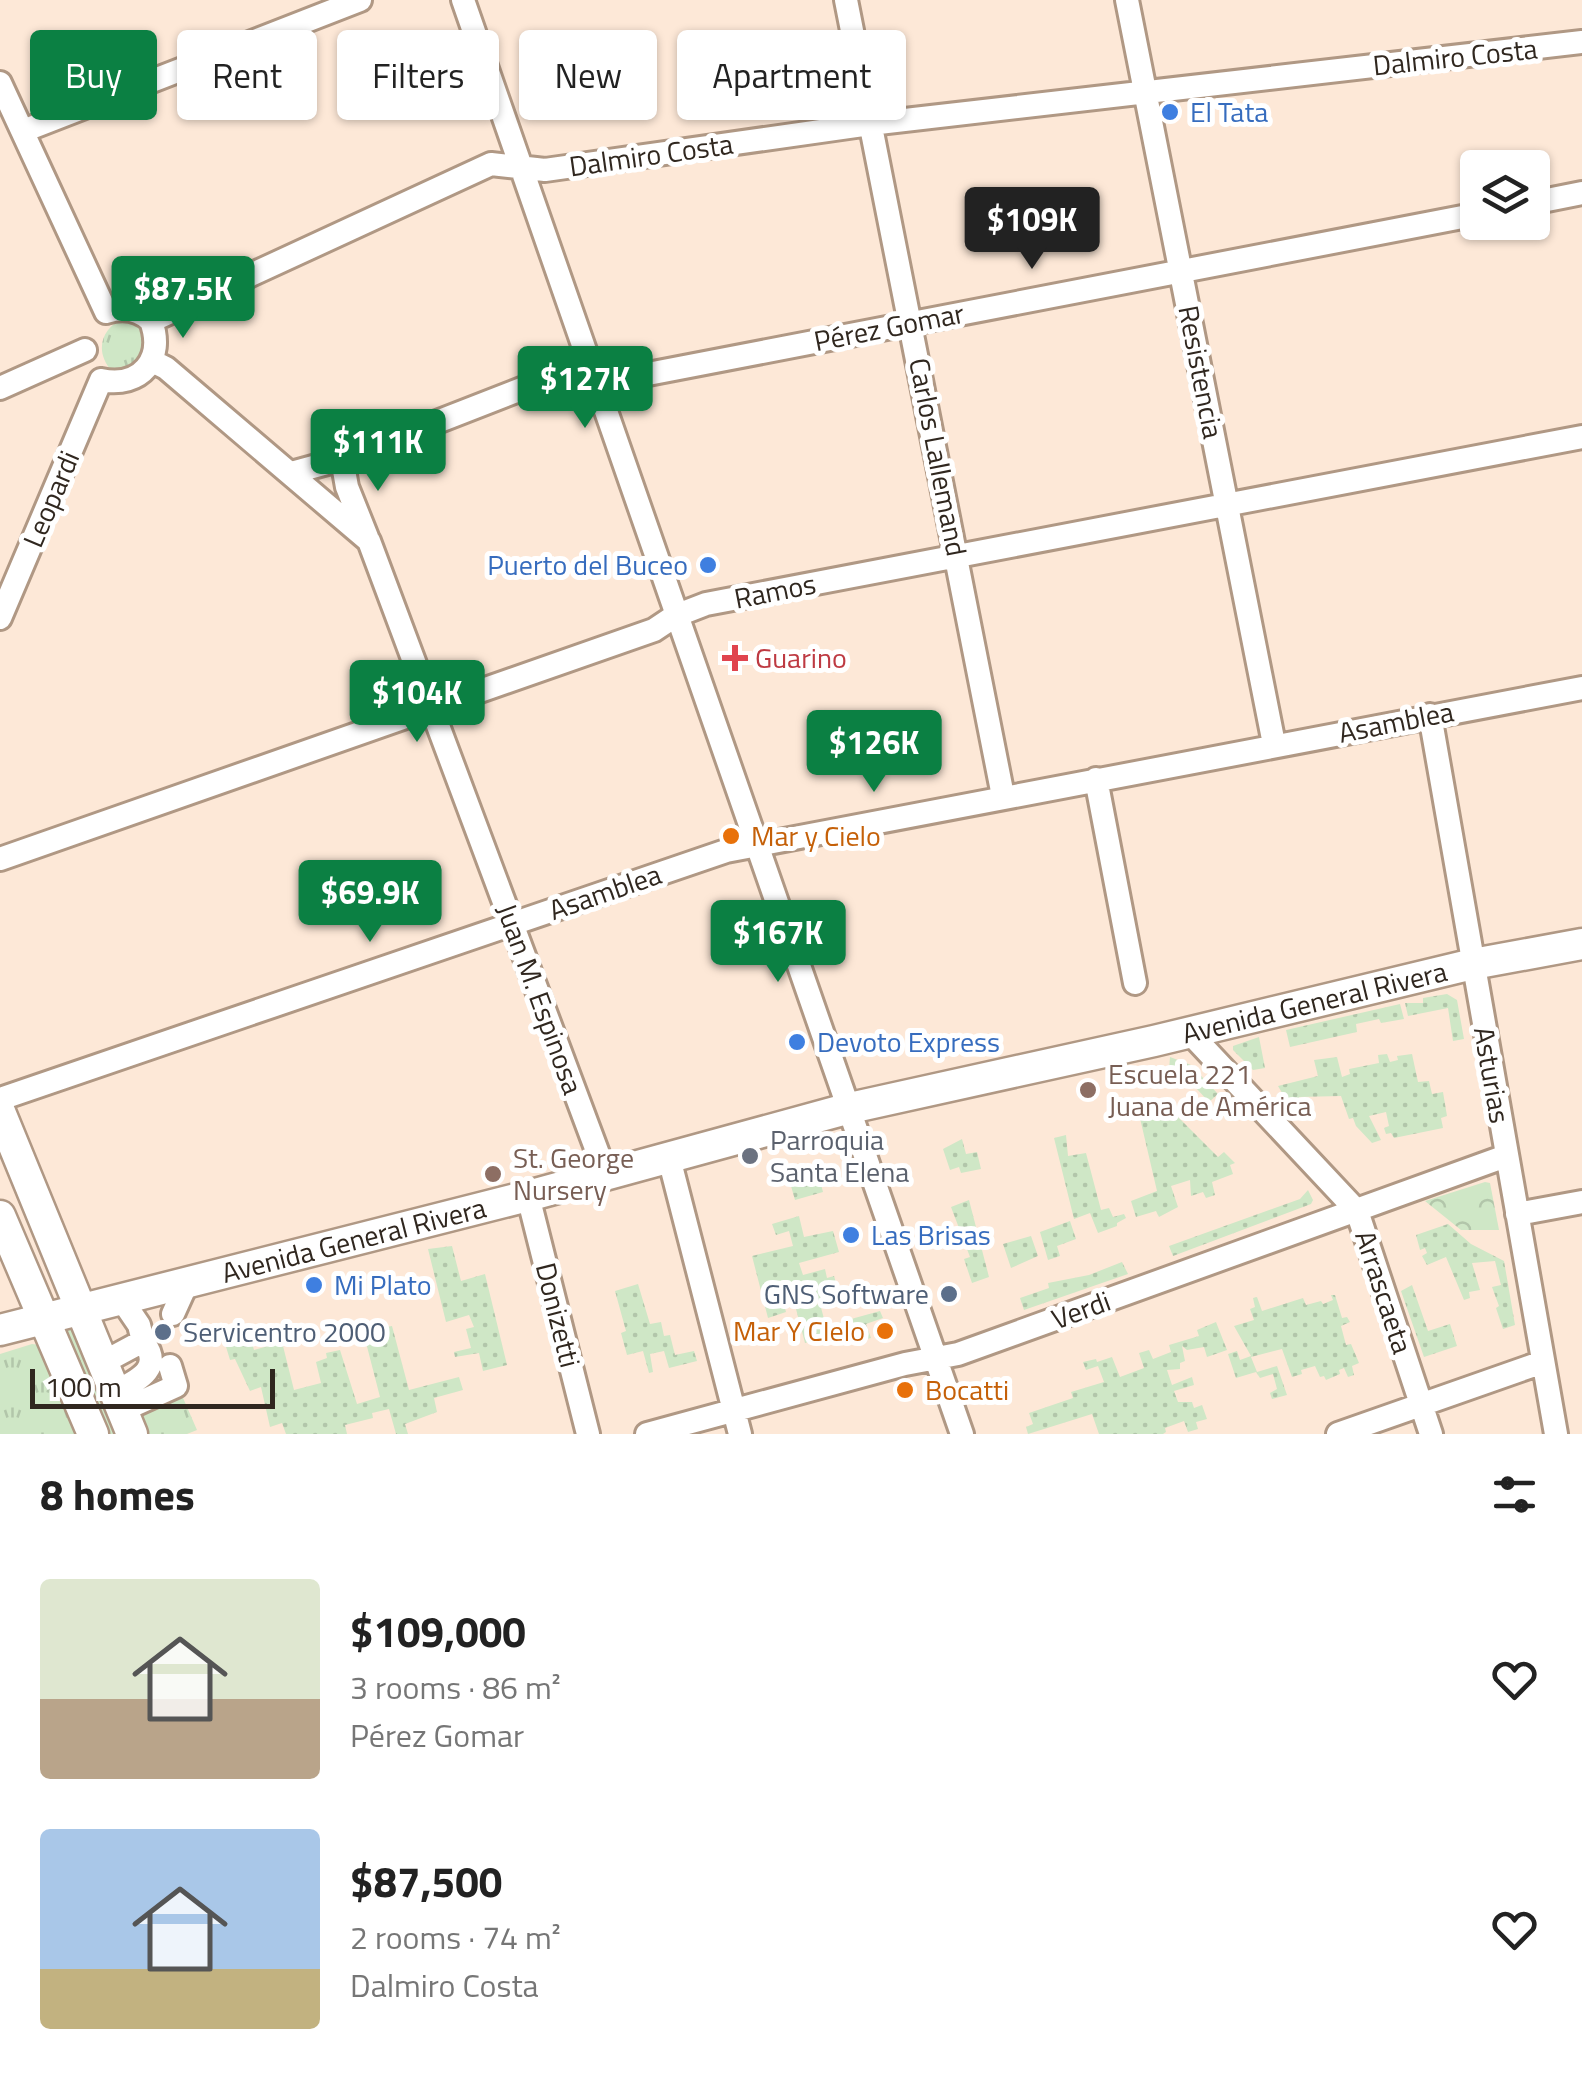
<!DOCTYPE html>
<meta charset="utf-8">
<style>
:root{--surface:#fff;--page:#f6f6f6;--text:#222;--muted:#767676;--accent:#0b8043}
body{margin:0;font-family:"Titillium Web",sans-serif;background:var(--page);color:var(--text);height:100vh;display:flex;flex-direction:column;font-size:38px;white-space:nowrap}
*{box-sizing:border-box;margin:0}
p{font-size:32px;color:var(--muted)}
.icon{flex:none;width:55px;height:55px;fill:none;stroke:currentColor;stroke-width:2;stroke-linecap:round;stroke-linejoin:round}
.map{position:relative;height:1434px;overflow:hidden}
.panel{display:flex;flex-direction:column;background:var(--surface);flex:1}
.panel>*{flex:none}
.banner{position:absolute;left:30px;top:30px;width:1000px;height:90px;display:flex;gap:20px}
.buttons{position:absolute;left:1460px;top:150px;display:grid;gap:20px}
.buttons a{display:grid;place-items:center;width:90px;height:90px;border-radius:10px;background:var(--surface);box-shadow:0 2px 8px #0004;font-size:50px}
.scale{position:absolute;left:30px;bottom:25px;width:245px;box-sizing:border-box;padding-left:10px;border:5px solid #30271f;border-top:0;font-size:28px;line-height:35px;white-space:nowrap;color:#30271f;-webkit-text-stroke:8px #fff;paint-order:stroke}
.price{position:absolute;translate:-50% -85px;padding:0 22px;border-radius:10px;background:var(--accent);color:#fff;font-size:32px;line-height:65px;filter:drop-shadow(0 2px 5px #0008)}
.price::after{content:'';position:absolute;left:50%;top:60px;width:30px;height:22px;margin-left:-15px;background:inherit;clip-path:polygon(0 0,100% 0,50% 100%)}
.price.on{background:#222;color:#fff}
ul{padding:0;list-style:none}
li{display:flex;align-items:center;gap:30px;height:250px;padding:0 40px}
li span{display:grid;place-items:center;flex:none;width:280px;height:200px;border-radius:10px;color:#555}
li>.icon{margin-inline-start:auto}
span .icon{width:120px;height:120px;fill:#fffc;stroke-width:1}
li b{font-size:42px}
h2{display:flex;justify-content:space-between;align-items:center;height:120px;padding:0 40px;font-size:42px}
.chip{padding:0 35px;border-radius:10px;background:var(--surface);box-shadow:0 2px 8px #0004;font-size:35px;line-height:90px}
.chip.on{background:var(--accent);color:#fff}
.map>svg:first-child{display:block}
</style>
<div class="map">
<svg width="1582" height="1434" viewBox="0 0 1582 1434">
<defs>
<pattern id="grass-tufts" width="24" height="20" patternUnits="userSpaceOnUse" patternTransform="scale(2.5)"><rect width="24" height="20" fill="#cfe7c6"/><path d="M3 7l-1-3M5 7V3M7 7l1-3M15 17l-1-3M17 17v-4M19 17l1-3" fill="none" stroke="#b2c6aa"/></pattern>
<pattern id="park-crowns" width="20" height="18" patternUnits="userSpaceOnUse" patternTransform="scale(2.5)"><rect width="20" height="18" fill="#cfe7c6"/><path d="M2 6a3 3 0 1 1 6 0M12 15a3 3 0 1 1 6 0" fill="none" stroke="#b2c6aa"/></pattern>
<pattern id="garden-dots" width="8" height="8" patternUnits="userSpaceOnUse" patternTransform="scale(2.5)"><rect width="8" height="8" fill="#cfe7c6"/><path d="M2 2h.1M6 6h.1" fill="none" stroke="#b2c6aa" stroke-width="1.8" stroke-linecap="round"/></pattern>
</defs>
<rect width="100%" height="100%" fill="#fde8d7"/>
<!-- grass -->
<path fill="url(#grass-tufts)" d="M125,318l15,7 6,23 -11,21 -23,2c-18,-19 -11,-44 13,-53z
M70,1329l7,2 44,103h-20l-38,-101z
M32,1344l8,1 40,89h-80v-80z
M180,1391l17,39 -10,4h-38l-11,-25z"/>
<!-- park -->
<path fill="url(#park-crowns)" d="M1485,1182l5,1 9,47h-38l-36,-29z"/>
<!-- garden -->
<path fill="url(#garden-dots)" d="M1447,994l10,6 7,39 -11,2 -5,-33 -40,8 -3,-13h18v-5z
M1400,1004l4,15 -23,4 -2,-4 -23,5 1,8 -67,15 -4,-17z
M1259,1037l6,31 -12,2 -20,-20v-4z
M1387,1054l3,8 8,-2 -1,-4 15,-2 6,28 11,-1 3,13 11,-2 4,24 -6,2 2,10 -49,10 -3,-5 -5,1 -2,-6 5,-2 -3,-14 -17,4 12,24 -9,3 -16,-17 -3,-8 -4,1 -8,-23 -42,1 2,10 -10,1 -13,-22 40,-10 -4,-16 23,-3 5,20 8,-3 -1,-5 30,-6 -1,-8z
M1170,1057l21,8 27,29 -9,8 -26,-28 -14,-4z
M1165,1104l53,53 6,-5 11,11 -5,2 3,9 -21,8 3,13 -9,3 -3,-6 -12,4 -1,-16 -19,6 7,21 -19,10 -3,-6 -20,6 -5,-16 26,-10 -18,-77 14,-3v-6z
M1066,1135l2,21 18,-3 15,57 8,-2 4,9 11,-3 2,4 -9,5v3l-19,7 -8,-20 -16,6 -20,-81z
M962,1139l4,15 11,-2 4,17 -20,4 -2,-6 -9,3 -7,-21z
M816,1165l7,27 -28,8 -8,-28z
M1308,1190l5,10 -2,4 -138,52 -4,-10 131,-47z
M969,1200l20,77 -17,6 -8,-24 6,-2 -19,-50z
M799,1216l5,21 29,-6 6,21 -40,11 4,12 22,-6 2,9 7,-2 7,23 -21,5 6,22 54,-15 3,7 -17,6 5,14 -22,5 -6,-14 -38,14 -9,-34 23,-5 -5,-21 -33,10 5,19 -18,6 -16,-62 41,-10 -4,-15 -13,4 -4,-11z
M1070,1221l6,18 -19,7 3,10 -12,4 -8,-28z
M1448,1224l23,20 33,17 11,64 -12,4 -7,-21 3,-2 -7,-19 9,-2 -6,-24 -23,2 8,27 -11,2 1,6 -6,2 -18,-43 -19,8 -5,-9 5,-3 -2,-5 -5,2 -4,-15z
M1031,1236l7,20 -27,12 -8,-24z
M452,1246l9,35 24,-7 22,91 -24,6 -4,-18 -24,4 -1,-5 17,-4 -5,-19 8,-2 -5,-12 -23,7 -18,-73z
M1122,1262l6,12 -104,36 -4,-12 29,-10 -1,-5 41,-8z
M638,1284l12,40 11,-2 3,14 6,-1 5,20 19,-4 3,10 -28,7 -5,-17 -14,3 3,18 -4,1 -6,-22 -16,4 -6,-22 5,-2 -11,-40z
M1412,1285l16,46 22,-7 7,22 -33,11 -23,-66z
M1331,1295h4l7,23 5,-1 3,5 -9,4 5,19 5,-1 8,19 -7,3 2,9 -6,2 -4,-9 -5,2 1,4 -14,6 -2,-4 -4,1 -5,-11 -14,4 1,4 -10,3 -10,-28 -31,8 6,15 20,-6 10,29 -15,4 -2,-6 7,-4 -4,-15 -13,4 -4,-6 -20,6 -8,-24 9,-3 3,9 11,-4 -17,-30 20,-6 -4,-11 5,-2 -2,-9 4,-1 5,14 41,-13 3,7 15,-4 2,3 10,-4z
M1216,1322l11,28 -20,7 -3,-10 -17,3 -5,-4 3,15 -5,2v6l-13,1 5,15 20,-8 2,8 -20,6 4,11h14l2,6 8,-3 5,14 -11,3 2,7 -10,3 -4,-11 -19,7 1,4 -3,2h-64l-7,-20 -64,20 -2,-7 7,-3 -4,-11 44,-15 -2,-6 33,-10 -6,-16 -12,4 -3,-8 13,-3 1,3 15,-5 8,20 24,-9 -5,-15 10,-3 4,9 18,-7 -2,-7 30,-9 -2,-6z
M392,1326l17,64 50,-13 4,13 -29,8 3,14 -32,12 3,10h-12l-7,-25 -17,4 1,5 -28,7 2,9h-61l-4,-11 -12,4 -9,-40 -11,4 -15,-32 -5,1 -6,-20 26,-4 4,14 28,-8 12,48 27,-7 -5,-21 11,-4 -1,-5 14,-3 17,54 23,-7 -17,-66z"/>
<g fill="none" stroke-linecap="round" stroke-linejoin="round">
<!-- minor casing -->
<g stroke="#b09884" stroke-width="28">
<path id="minor" d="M463,0l499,1434
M846,0l157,796
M1127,0l147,744
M0,83l106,229
M23,131l337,-131
M1532,203l50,-10
M106,312c16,-5 33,-3 45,9
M151,321l340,-157 54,6 325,-46 712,-82
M152,361l14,7 203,173 237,634
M101,380c40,8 64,-21 50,-59
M596,384l882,-170
M0,388l85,-38
M342,459l5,28 20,50
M291,473l51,-14 246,-96
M0,618l101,-238
M1430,715l126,719
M1096,779l39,204
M0,859l654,-229 21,-14 31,-12 876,-167
M1190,1033l167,178 74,223
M0,1099l726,-248 856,-163
M669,1158l71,276
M528,1196l60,238
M1517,1214l65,-12
M122,1300l17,25 4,16
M173,1314l14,-31
M104,1362l39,-21c21,28 -5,39 -28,51
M123,1410l53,-24 -6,-20
M647,1434l258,-70 53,-10 548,-198
M1338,1434l205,-72"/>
</g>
<!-- major casing -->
<g stroke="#b09884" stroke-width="35">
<g id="major">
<path d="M0,1112l132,322"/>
<path d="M0,1216l93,218"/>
<path id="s1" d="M0,1330l528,-134 322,-88 304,-67 319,-77 109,-20"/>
</g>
</g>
<!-- minor -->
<use href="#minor" stroke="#fff" stroke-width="22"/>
<!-- major -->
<use href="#major" stroke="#fff" stroke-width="30"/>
</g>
<!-- markers -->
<g fill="#3f7fe0" stroke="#fff" stroke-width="4">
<circle cx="1170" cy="112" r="10"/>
<circle cx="708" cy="565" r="10"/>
<circle cx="797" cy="1042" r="10"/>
<circle cx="851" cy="1235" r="10"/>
<circle cx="314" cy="1285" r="10"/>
</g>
<path fill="#e0444e" stroke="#fff" stroke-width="4" d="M730 643h10v10h10v10h-10v10h-10v-10h-10v-10h10z"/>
<g fill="#e8710a" stroke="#fff" stroke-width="4">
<circle cx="731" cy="836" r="10"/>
<circle cx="885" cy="1331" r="10"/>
<circle cx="905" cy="1390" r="10"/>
</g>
<g fill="#8d6e63" stroke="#fff" stroke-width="4">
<circle cx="1088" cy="1090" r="10"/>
<circle cx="493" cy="1174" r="10"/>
</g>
<circle fill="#6b7280" stroke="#fff" stroke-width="4" cx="750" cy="1156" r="10"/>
<g fill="#5c6f8a" stroke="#fff" stroke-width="4">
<circle cx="949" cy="1294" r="10"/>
<circle cx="163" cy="1332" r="10"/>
</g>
<g text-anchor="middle" stroke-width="10" stroke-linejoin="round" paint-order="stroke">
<!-- street labels -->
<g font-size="28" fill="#30271f" stroke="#fff">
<text transform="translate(1455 57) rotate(-6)" y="10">Dalmiro Costa</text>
<text transform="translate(651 155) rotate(-8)" y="10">Dalmiro Costa</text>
<text transform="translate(889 327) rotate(-11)" y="10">Pérez Gomar</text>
<text transform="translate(1201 372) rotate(79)" y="10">Resistencia</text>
<text transform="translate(938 457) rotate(79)" y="10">Carlos Lallemand</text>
<text transform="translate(51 499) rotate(-67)" y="10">Leopardi</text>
<text transform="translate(775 591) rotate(-11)" y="10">Ramos</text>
<text transform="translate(1396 722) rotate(-11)" y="10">Asamblea</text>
<text transform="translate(605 892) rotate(-19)" y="10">Asamblea</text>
<text transform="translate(540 999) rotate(70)" y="10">Juan M. Espinosa</text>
<text dy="10" stroke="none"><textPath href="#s1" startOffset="1355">Avenida General Rivera</textPath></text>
<text transform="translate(1492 1075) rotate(80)" y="10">Asturias</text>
<text dy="10" stroke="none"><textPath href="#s1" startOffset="365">Avenida General Rivera</textPath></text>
<text transform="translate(1384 1292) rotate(72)" y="10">Arrascaeta</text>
<text transform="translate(1081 1310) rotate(-20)" y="10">Verdi</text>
<text transform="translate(558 1315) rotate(76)" y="10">Donizetti</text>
</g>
<!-- shop labels -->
<g font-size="28" fill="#366cbe" stroke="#fff" text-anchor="start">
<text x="1190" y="122">El Tata</text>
<text x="688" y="575" text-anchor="end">Puerto del Buceo</text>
<text x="817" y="1052">Devoto Express</text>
<text x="871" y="1245">Las Brisas</text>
<text x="334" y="1295">Mi Plato</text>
</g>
<!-- health labels -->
<g font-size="28" fill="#be3a42" stroke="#fff" text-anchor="start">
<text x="755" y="668">Guarino</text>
</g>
<!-- food labels -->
<g font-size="28" fill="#c56008" stroke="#fff" text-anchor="start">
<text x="751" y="846">Mar y Cielo</text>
<text x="865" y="1341" text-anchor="end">Mar Y CIelo</text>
<text x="925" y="1400">Bocatti</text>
</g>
<!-- education labels -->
<g font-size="28" fill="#785e54" stroke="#fff" text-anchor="start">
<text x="1108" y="1084">Escuela 221<tspan x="1108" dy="32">Juana de América</tspan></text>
<text x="513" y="1168">St. George<tspan x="513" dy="32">Nursery</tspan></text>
</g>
<!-- worship labels -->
<g font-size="28" fill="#5b616d" stroke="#fff" text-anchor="start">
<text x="770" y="1150">Parroquia<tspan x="770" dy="32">Santa Elena</tspan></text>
</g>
<!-- service labels -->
<g font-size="28" fill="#4e5e75" stroke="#fff" text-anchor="end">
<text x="929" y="1304">GNS Software</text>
<text x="183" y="1342" text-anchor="start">Servicentro 2000</text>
</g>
</g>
</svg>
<div class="buttons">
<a><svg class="icon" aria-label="layers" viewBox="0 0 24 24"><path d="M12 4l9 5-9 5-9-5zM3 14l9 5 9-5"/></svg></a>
</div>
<div class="scale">100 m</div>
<b class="price on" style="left:1032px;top:272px">$109K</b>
<b class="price" style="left:183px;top:341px">$87.5K</b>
<b class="price" style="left:585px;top:431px">$127K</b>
<b class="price" style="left:378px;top:494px">$111K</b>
<b class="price" style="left:417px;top:745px">$104K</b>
<b class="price" style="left:874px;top:795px">$126K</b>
<b class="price" style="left:370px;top:945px">$69.9K</b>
<b class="price" style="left:778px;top:985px">$167K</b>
<div class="banner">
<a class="chip on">Buy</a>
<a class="chip">Rent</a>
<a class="chip">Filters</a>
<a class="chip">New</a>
<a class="chip">Apartment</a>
</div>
</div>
<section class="panel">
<h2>8 homes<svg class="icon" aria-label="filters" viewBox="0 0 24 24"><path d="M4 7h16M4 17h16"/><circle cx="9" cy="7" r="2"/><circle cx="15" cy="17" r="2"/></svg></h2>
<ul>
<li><span style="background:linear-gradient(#dfe7d0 60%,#b9a48a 0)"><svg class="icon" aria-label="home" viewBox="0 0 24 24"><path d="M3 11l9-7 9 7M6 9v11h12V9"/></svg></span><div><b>$109,000</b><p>3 rooms · 86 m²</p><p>Pérez Gomar</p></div><svg class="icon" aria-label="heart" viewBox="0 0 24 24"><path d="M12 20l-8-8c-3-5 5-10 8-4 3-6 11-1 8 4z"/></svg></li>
<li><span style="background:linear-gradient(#a9c7e8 70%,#c2b280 0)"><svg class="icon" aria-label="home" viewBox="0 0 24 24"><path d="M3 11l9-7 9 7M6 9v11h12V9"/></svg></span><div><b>$87,500</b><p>2 rooms · 74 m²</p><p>Dalmiro Costa</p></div><svg class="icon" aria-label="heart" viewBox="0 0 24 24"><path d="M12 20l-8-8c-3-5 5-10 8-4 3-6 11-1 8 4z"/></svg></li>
</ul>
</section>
